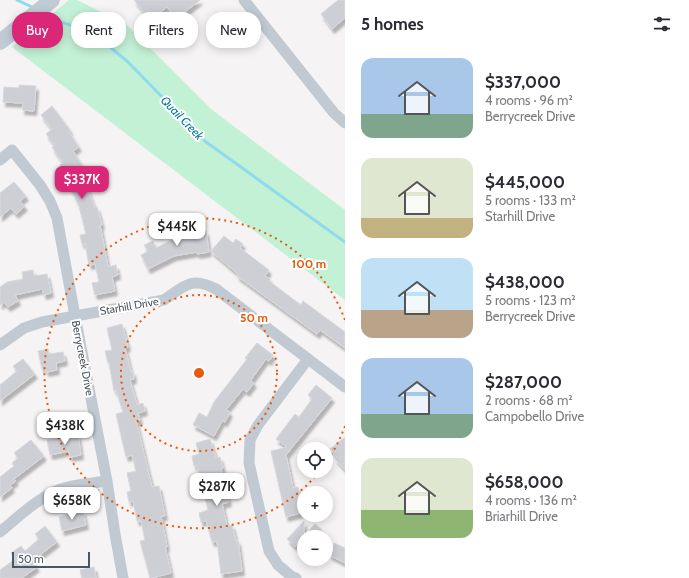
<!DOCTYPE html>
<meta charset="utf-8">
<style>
:root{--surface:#fff;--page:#f7f7f7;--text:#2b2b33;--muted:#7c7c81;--accent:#db2777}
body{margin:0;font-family:Cabin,sans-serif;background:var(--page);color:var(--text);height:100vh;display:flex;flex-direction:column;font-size:15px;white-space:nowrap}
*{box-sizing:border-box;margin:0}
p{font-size:13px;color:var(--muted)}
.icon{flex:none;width:22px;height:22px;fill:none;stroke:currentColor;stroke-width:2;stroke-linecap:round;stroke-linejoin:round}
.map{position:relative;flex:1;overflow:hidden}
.details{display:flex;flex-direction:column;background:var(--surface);width:344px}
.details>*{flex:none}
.hud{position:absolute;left:12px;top:12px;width:273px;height:36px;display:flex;gap:8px}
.buttons{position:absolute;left:297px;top:442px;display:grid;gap:8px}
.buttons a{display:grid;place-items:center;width:36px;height:36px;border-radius:50%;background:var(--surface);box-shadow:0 2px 10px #0003;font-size:20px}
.scale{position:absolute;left:12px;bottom:10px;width:78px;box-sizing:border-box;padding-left:4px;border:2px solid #4a5661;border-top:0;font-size:11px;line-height:14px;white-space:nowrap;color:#4a5661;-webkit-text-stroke:3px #fff;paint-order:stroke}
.price{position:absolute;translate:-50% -34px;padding:0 9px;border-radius:8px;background:#fff;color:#222;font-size:13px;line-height:26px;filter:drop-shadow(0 1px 2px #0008)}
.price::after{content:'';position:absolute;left:50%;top:24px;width:12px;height:9px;margin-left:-6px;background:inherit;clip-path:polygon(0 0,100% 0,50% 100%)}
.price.on{background:var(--accent);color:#fff}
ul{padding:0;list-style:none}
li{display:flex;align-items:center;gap:12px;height:100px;padding:0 16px}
li span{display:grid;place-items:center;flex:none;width:112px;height:80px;border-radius:12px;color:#555}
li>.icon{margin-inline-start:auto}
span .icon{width:48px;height:48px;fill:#fffc;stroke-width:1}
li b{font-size:17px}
h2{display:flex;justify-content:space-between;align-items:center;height:48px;padding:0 16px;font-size:17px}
.pill{padding:0 14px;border-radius:16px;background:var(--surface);box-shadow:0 2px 10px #0003;font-size:14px;line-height:36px}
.pill.on{background:var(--accent);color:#fff}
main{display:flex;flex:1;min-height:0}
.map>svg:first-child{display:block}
</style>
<main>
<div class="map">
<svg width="345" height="578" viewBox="0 0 345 578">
<defs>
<filter id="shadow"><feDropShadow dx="2.5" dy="4.5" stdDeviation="1" flood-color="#0004"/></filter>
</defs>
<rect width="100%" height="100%" fill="#f5f3f3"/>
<!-- green -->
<path fill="#c3f1d5" d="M69,0h8l49,24 85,85 134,101v90l-333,-253z"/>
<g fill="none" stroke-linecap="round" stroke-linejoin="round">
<!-- stream -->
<path stroke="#90daee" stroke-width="3" d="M17,0l17,8
M44,14l11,6 30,10 19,12 24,20 78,80 139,100"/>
</g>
<!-- building -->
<path fill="#cdcfd5" stroke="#d7d9de" filter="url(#shadow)" d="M134,0h66l-24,19 -9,-12 -17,13z
M338,0h7v18l-13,11 -11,-15z
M19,85l17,1 -2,25 -12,-1 1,-7 -20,-1 1,-15 15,1z
M52,106l18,24 -1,2 10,15 -6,4 14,22 1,-1 4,10 -6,3 9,23 2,-1 5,18h-2l8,42 8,-2 2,10 -6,2 3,14 -20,4 -3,-12 7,-1 -4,-18 -6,1 -4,-22 -3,1 -2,-9 6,-1 -7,-28 -14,-30 2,-1 -7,-10 3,-2 -11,-16 3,-2 -9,-11 6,-5 -11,-14z
M14,182l12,14 -6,5 5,5 -9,8 -5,-6 -11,9v-24z
M196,225l2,8 8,-2 3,21 -12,2v-2l-23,4 -26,13 -7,-14 7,-4 -4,-6 9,-4 3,7 20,-10 -1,-3 13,-2 -1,-6z
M224,236l9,7 3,-4 7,5 -3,4 29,22 -4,6 5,3 -1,2 32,24 2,-4 42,31v16l-25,-18 -3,4 -80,-58 1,-2 -27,-23z
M33,270l1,6 13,-2 4,19 -7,2 -2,-6 -27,6 3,6 -10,6 -4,-5 -4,3v-18l7,-5 16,-3 -1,-7z
M122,324l6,23 -3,1 6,24 2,-1 1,8 -4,1 7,25 6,-2 2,8 -7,2 2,7 -4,1 16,66 7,-1 6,30h-4l6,31h-2l6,26 -19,5h-2l-10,-37 5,-1 -4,-19h-4l-4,-20 -4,1 -2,-10 4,-1 -4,-18 9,-2 -4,-16 -6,2 -10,-43 7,-2 -7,-22 -2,1 -5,-28h-1l-3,-12 7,-1 -5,-22z
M257,343l16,12 -4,6 -3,-2 -15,21 3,3 -7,9 -4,-3 -17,21 4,2 -5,10 -3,-1 -8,15 -21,-11 6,-12 8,4 7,-15 33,-43 -2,-1z
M48,349l1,5 14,-2 2,9 -9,2 1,7 -11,2 -1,-6 -3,3 -4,-18z
M23,359l12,15 -35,27v-16l17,-14 -4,-5z
M316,385l16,13 -46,57 7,33 5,-1 6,25 -18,5 -15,-66 16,-4 -11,-8 19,-25 4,3 13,-18 -4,-4z
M78,435l3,20 -11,2 -1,-6 -19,4 -3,-15z
M345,437v33l-10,-11 2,-2 -7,-8z
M210,439l6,19 4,-1 3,11 -2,1 8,33 -7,2 5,22 5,-1 4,16h2l4,30 -21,3 -4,-33 -5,1 -6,-22 -5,2 -2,-9 9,-3 -11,-45 -3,1 -2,-10 7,-2 -3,-11z
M31,440l13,16 -30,23 2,2 -6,4 2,3 -12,9v-20l14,-11 -2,-3 6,-5 -4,-5z
M83,511l3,14 -24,6 -3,-14z
M304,521v15l11,-12 7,6 -6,7h-12v12l-6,-5 -3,3 -8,-8z
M45,526l12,16 -25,19 5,6 -15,11h-22v-8l15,-11 -4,-6 10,-7 4,5 14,-12 -4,-5z
M334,543l11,5v15l-16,-8z
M94,567l2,11h-14l-2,-8z"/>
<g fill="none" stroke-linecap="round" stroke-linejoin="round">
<!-- street -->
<path stroke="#c1cad2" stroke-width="11" d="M244,0l90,113 11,10
M0,160l12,-10 28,35 10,16 7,17 18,98 32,165 8,53 8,44
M0,345l24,-17 18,-6 122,-22c20,-14 27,-24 52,-11l129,98
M0,532c16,-13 32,-29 50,-38 16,-10 39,-10 57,-13
M296,578l-5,-2 -13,-11 -9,-14 -20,-88 1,-23 8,-15 50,-66"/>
<!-- secondary -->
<path stroke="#c1cbd6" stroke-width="16" d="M0,42l52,-42"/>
</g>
<!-- distance rings -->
<g fill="none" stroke="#e8590c" stroke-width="2" stroke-dasharray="2 4">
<circle cx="199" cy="373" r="78"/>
<path d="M345 426A155 155 0 0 1 327 461M319 472A155 155 0 1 1 345 320"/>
</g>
<g text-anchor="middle" stroke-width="4" stroke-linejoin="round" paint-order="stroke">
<!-- street labels -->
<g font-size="11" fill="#4a5661" stroke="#fff">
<text transform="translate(129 306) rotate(-10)" y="4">Starhill Drive</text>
<text transform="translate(83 358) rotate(79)" y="4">Berrycreek Drive</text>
</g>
<!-- water labels -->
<g font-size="12" font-style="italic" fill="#0c7c9b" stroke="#fff">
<text transform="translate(182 118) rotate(46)" y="4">Quail Creek</text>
</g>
</g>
<circle cx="199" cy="373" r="6" fill="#e8590c" stroke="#fff" stroke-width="2"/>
<g font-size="12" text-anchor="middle" font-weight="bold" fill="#e8590c" stroke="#fff" stroke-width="4" stroke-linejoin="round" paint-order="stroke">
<text x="309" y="268">100 m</text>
<text x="254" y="322">50 m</text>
</g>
</svg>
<div class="buttons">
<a><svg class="icon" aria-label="locate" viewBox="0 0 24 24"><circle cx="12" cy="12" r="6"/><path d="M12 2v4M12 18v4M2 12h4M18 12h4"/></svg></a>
<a>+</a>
<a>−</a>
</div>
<div class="scale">50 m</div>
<b class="price on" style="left:82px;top:200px">$337K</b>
<b class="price" style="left:177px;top:247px">$445K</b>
<b class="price" style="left:65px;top:446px">$438K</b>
<b class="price" style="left:217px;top:507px">$287K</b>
<b class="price" style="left:72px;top:521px">$658K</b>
<div class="hud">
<a class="pill on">Buy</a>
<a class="pill">Rent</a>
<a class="pill">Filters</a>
<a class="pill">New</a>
</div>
</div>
<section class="details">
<h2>5 homes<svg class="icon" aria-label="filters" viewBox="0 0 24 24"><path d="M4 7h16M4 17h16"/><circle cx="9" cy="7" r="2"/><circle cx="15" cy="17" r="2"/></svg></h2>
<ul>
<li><span style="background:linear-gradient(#a9c7e8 70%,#7fa58c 0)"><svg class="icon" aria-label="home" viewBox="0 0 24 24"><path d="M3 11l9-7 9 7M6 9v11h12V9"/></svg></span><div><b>$337,000</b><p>4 rooms · 96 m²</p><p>Berrycreek Drive</p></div></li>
<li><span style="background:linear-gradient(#dfe7d0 75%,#c2b280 0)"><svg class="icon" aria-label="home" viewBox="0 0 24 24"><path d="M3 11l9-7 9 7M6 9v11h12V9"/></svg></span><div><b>$445,000</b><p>5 rooms · 133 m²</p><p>Starhill Drive</p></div></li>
<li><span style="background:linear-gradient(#bfe0f5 65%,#b9a48a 0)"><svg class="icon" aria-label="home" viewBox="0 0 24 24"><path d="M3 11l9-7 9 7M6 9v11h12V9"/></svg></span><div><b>$438,000</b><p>5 rooms · 123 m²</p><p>Berrycreek Drive</p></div></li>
<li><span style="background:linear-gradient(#a9c7e8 70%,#7fa58c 0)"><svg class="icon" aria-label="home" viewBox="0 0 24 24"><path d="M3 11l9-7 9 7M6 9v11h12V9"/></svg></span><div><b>$287,000</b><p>2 rooms · 68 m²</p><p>Campobello Drive</p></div></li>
<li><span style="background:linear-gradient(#dfe7d0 65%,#8fb573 0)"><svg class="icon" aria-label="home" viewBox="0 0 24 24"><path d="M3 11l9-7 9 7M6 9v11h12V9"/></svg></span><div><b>$658,000</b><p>4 rooms · 136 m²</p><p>Briarhill Drive</p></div></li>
</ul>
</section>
</main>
